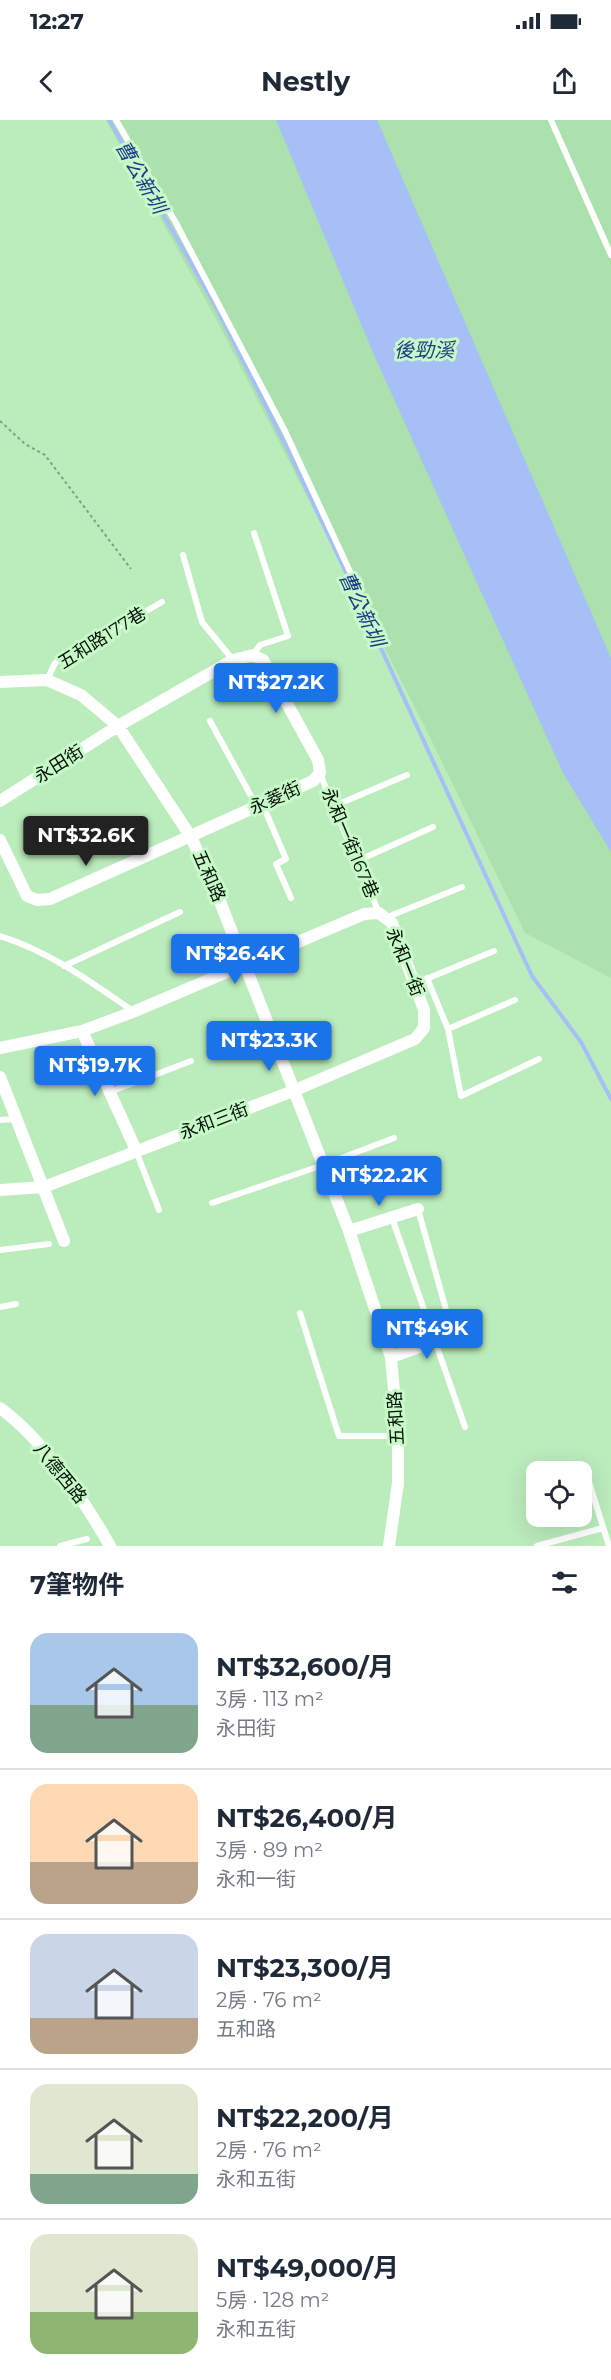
<!DOCTYPE html>
<html lang="zh-TW">
<meta charset="utf-8">
<style>
:root{--surface:#fff;--page:#f6f6f7;--text:#1f2937;--muted:#747a83;--line:#e0e1e3;--accent:#1a73e8}
body{margin:0;font-family:Montserrat,"Noto Sans TC",sans-serif;background:var(--page);color:var(--text);height:100vh;display:flex;flex-direction:column;font-size:22px;white-space:nowrap}
*{box-sizing:border-box;margin:0}
p{font-size:20px;color:var(--muted)}
.icon{flex:none;width:33px;height:33px;fill:none;stroke:currentColor;stroke-width:2;stroke-linecap:round;stroke-linejoin:round}
.map{position:relative;height:1426px;overflow:hidden}
.details{display:flex;flex-direction:column;background:var(--surface);flex:1}
.details>*{flex:none}
.controls{position:absolute;left:526px;top:1341px;display:grid;gap:12px}
.controls a{display:grid;place-items:center;width:66px;height:66px;border-radius:12px;background:var(--surface);box-shadow:0 6px 24px #0002;font-size:30px}
.price{position:absolute;translate:-50% -51px;padding:0 14px;border-radius:6px;background:var(--accent);color:#fff;font-size:20px;line-height:39px;filter:drop-shadow(0 2px 3px #0008)}
.price::after{content:'';position:absolute;left:50%;top:36px;width:18px;height:14px;margin-left:-9px;background:inherit;clip-path:polygon(0 0,100% 0,50% 100%)}
.price.selected{background:#222;color:#fff}
ul{padding:0;list-style:none}
li{display:flex;align-items:center;gap:18px;height:150px;padding:0 30px}
li+li{border-top:2px solid var(--line)}
li span{display:grid;place-items:center;flex:none;width:168px;height:120px;border-radius:18px;color:#555}
li>.icon{margin-inline-start:auto}
span .icon{width:72px;height:72px;fill:#fffc;stroke-width:1}
li b{font-size:26px}
h2{display:flex;justify-content:space-between;align-items:center;height:72px;padding:0 30px;font-size:26px}
.status{display:flex;justify-content:space-between;align-items:center;height:42px;padding:0 30px;background:var(--surface);direction:ltr}
.status svg{height:16px;fill:currentColor}
header{display:flex;justify-content:space-between;align-items:center;height:78px;padding:0 30px;background:var(--surface);font-size:27px;font-weight:700}
.map>svg:first-child{display:block}
</style>
<div class="status"><b>12:27</b><svg viewBox="0 0 49 12"><path d="M0 12V9h3v3zM5 12V6h3v6zM10 12V3h3v9zM15 12V0h3v12zM26 1h20v11H26zM47 4h2v5h-2z"/></svg></div>
<header><svg class="icon" aria-label="back" viewBox="0 0 24 24"><path d="M15 5l-7 7 7 7"/></svg>Nestly<svg class="icon" aria-label="share" viewBox="0 0 24 24"><path d="M12 15V3M7 8l5-5 5 5M5 13v7h14v-7"/></svg></header>
<div class="map">
<svg width="611" height="1426" viewBox="0 0 611 1426">
<rect width="100%" height="100%" fill="#bbecbc"/>
<!-- built -->
<path fill="#abe1ad" d="M106,0h505v858l-86,-45 -102,-210 -207,-404z"/>
<!-- water -->
<path fill="#a6bff6" d="M276,0h101l234,538v194l-48,-79 -189,-418z"/>
<g fill="none" stroke-linecap="round" stroke-linejoin="round">
<!-- stream -->
<path stroke="#a6bff6" stroke-width="4" d="M109,0l106,185 72,143 63,133 182,395 49,66 30,57"/>
<!-- path -->
<path stroke="#7da37e" stroke-width="2" stroke-dasharray="3 3" stroke-linecap="butt" d="M0,301l25,23 20,11 86,114"/>
<!-- service -->
<path stroke="#fff" stroke-width="6" d="M116,0l60,103 109,208 86,186
M551,0l60,135
M183,435l19,67 31,38
M253,535l7,-10 28,-9 -34,-103
M47,560l8,-17 107,-61
M210,601l46,84
M320,654l59,139
M262,683l24,56 -10,5 15,34
M334,686l73,-31
M357,741l76,-34
M385,798l77,-31
M0,816c49,15 91,46 133,75
M64,846l116,-54
M427,858l21,51 13,67 78,-37
M414,864l80,-33
M448,909l67,-29
M110,972l81,-31
M0,1000l16,-1
M136,1031l23,59
M212,1083l111,-38 71,-27
M418,1089l35,126
M392,1098l73,209
M0,1130l49,-6
M0,1187l16,-3
M300,1193l39,123h59
M584,1346l25,80
M60,1426l27,-7
M537,1426l66,-18"/>
<!-- minor -->
<path stroke="#fff" stroke-width="12" d="M0,562l47,-2 34,15 37,31 73,111 28,62 130,332 42,126 7,79v47l-9,63
M0,681l118,-75 115,-66 20,-5 10,5 55,100 2,13 -7,8 -263,118 -13,1 -10,-4 -27,-56
M82,911l54,119
M0,928l82,-17 51,-19 231,-98 15,-1 13,10 32,87v18l-9,11 -122,52 -249,96 -44,3
M0,957l64,164
M349,1111l69,-22
M391,1237l62,-22
M0,1288c43,31 84,92 110,138"/>
</g>
<g text-anchor="middle" stroke-width="6" stroke-linejoin="round" paint-order="stroke">
<!-- street labels -->
<g font-size="18" fill="#021203" stroke="#c8f9c9">
<text transform="translate(102 518) rotate(-32)" y="6">五和路177巷</text>
<text transform="translate(59 644) rotate(-32)" y="6">永田街</text>
<text transform="translate(275 678) rotate(-24)" y="6">永菱街</text>
<text transform="translate(350 723) rotate(67)" y="6">永和一街167巷</text>
<text transform="translate(209 756) rotate(66)" y="6">五和路</text>
<text transform="translate(405 842) rotate(68)" y="6">永和一街</text>
<text transform="translate(214 1001) rotate(-21)" y="6">永和三街</text>
<text transform="translate(396 1298) rotate(-93)" y="6">五和路</text>
<text transform="translate(60 1353) rotate(51)" y="6">八德西路</text>
</g>
<!-- water labels -->
<g font-size="20" font-style="italic" fill="#1f3a87" stroke="#c8f9c9">
<text transform="translate(141 57) rotate(60)" y="7">曹公新圳</text>
<text x="424" y="237">後勁溪</text>
<text transform="translate(362 489) rotate(65)" y="7">曹公新圳</text>
</g>
</g>
</svg>
<div class="controls">
<a><svg class="icon" aria-label="locate" viewBox="0 0 24 24"><circle cx="12" cy="12" r="6"/><path d="M12 2v4M12 18v4M2 12h4M18 12h4"/></svg></a>
</div>
<b class="price" style="left:276px;top:594px">NT$27.2K</b>
<b class="price selected" style="left:86px;top:747px">NT$32.6K</b>
<b class="price" style="left:235px;top:865px">NT$26.4K</b>
<b class="price" style="left:269px;top:952px">NT$23.3K</b>
<b class="price" style="left:95px;top:977px">NT$19.7K</b>
<b class="price" style="left:379px;top:1087px">NT$22.2K</b>
<b class="price" style="left:427px;top:1240px">NT$49K</b>
</div>
<section class="details">
<h2>7筆物件<svg class="icon" aria-label="filters" viewBox="0 0 24 24"><path d="M4 7h16M4 17h16"/><circle cx="9" cy="7" r="2"/><circle cx="15" cy="17" r="2"/></svg></h2>
<ul>
<li><span style="background:linear-gradient(#a9c7e8 60%,#7fa58c 0)"><svg class="icon" aria-label="home" viewBox="0 0 24 24"><path d="M3 11l9-7 9 7M6 9v11h12V9"/></svg></span><div><b>NT$32,600/月</b><p>3房 · 113 m²</p><p>永田街</p></div></li>
<li><span style="background:linear-gradient(#ffd9b3 65%,#b9a48a 0)"><svg class="icon" aria-label="home" viewBox="0 0 24 24"><path d="M3 11l9-7 9 7M6 9v11h12V9"/></svg></span><div><b>NT$26,400/月</b><p>3房 · 89 m²</p><p>永和一街</p></div></li>
<li><span style="background:linear-gradient(#c9d6e8 70%,#b9a48a 0)"><svg class="icon" aria-label="home" viewBox="0 0 24 24"><path d="M3 11l9-7 9 7M6 9v11h12V9"/></svg></span><div><b>NT$23,300/月</b><p>2房 · 76 m²</p><p>五和路</p></div></li>
<li><span style="background:linear-gradient(#dfe7d0 75%,#7fa58c 0)"><svg class="icon" aria-label="home" viewBox="0 0 24 24"><path d="M3 11l9-7 9 7M6 9v11h12V9"/></svg></span><div><b>NT$22,200/月</b><p>2房 · 76 m²</p><p>永和五街</p></div></li>
<li><span style="background:linear-gradient(#dfe7d0 65%,#8fb573 0)"><svg class="icon" aria-label="home" viewBox="0 0 24 24"><path d="M3 11l9-7 9 7M6 9v11h12V9"/></svg></span><div><b>NT$49,000/月</b><p>5房 · 128 m²</p><p>永和五街</p></div></li>
</ul>
</section>
